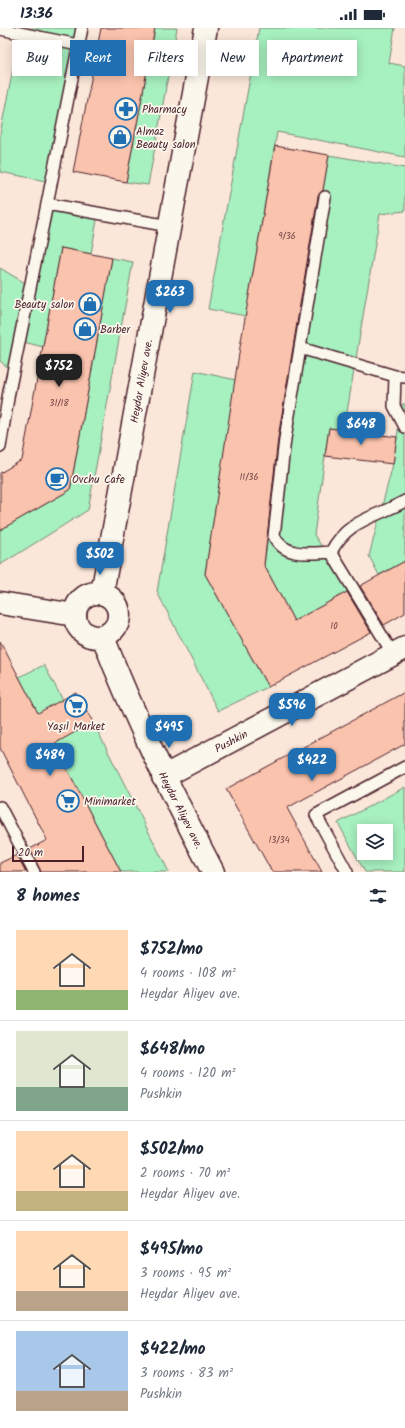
<!DOCTYPE html>
<meta charset="utf-8">
<style>
:root{--surface:#fff;--page:#f6f6f7;--text:#1f2937;--muted:#747a83;--line:#e0e1e3;--accent:#1f6fb2}
body{margin:0;font-family:Kalam,sans-serif;background:var(--page);color:var(--text);height:100vh;display:flex;flex-direction:column;font-size:15px;white-space:nowrap}
*{box-sizing:border-box;margin:0}
p{font-size:13px;color:var(--muted)}
.icon{flex:none;width:22px;height:22px;fill:none;stroke:currentColor;stroke-width:2;stroke-linecap:round;stroke-linejoin:round}
.map{position:relative;height:844px;overflow:hidden}
.sheet{display:flex;flex-direction:column;background:var(--surface);flex:1}
.sheet>*{flex:none}
.guide{position:absolute;left:12px;top:12px;width:381px;height:36px;display:flex;gap:8px}
.tools{position:absolute;left:357px;top:796px;display:grid;gap:8px}
.tools a{display:grid;place-items:center;width:36px;height:36px;border-radius:0px;background:var(--surface);box-shadow:0 2px 10px #0003;font-size:20px}
.scale{position:absolute;left:12px;bottom:10px;width:72px;box-sizing:border-box;padding-left:4px;border:2px solid #4a1f2b;border-top:0;font-size:11px;line-height:14px;white-space:nowrap;color:#4a1f2b;-webkit-text-stroke:3px #fbf7ec;paint-order:stroke}
.price{position:absolute;translate:-50% -34px;padding:0 9px;border-radius:8px;background:var(--accent);color:#fff;font-size:13px;line-height:26px;filter:drop-shadow(0 1px 2px #0008)}
.price::after{content:'';position:absolute;left:50%;top:24px;width:12px;height:9px;margin-left:-6px;background:inherit;clip-path:polygon(0 0,100% 0,50% 100%)}
.price.selected{background:#222;color:#fff}
ul{padding:0;list-style:none}
li{display:flex;align-items:center;gap:12px;height:100px;padding:0 16px}
li+li{border-top:1px solid var(--line)}
li span{display:grid;place-items:center;flex:none;width:112px;height:80px;border-radius:0px;color:#555}
li>.icon{margin-inline-start:auto}
span .icon{width:48px;height:48px;fill:#fffc;stroke-width:1}
li b{font-size:17px}
h2{display:flex;justify-content:space-between;align-items:center;height:48px;padding:0 16px;font-size:17px}
.tag{padding:0 14px;border-radius:0px;background:var(--surface);box-shadow:0 2px 10px #0003;font-size:14px;line-height:36px}
.tag.selected{background:var(--accent);color:#fff}
.status{display:flex;justify-content:space-between;align-items:center;height:28px;padding:0 20px;background:var(--surface);direction:ltr}
.status svg{height:11px;fill:currentColor}
.map>svg:first-child{display:block}
</style>
<div class="status"><b>13:36</b><svg viewBox="0 0 49 12"><path d="M0 12V9h3v3zM5 12V6h3v6zM10 12V3h3v9zM15 12V0h3v12zM26 1h20v11H26zM47 4h2v5h-2z"/></svg></div>
<div class="map">
<svg width="405" height="844" viewBox="0 0 405 844">
<rect width="100%" height="100%" fill="#fbe7d9"/>
<filter id="ink" filterUnits="userSpaceOnUse"><feTurbulence type="fractalNoise" baseFrequency=".025" numOctaves="2"/><feDisplacementMap in="SourceGraphic" scale="8" xChannelSelector="R" yChannelSelector="G"/><feConvolveMatrix kernelMatrix="1 2 1 2 8 2 1 2 1" color-interpolation-filters="sRGB"/></filter>
<g filter="url(#ink)">
<!-- green -->
<path fill="#a7f0bf" stroke="#788875" fill-rule="evenodd" d="M0,0h82l-31,154 -51,-10v-38l20,-100z
M155,0h22l-29,157 -22,-3z
M259,0h136l-6,35 16,3v91l-128,-25 -31,184 -38,-7z
M329,127l76,13v43l-25,3 -36,216 -15,-2 -15,107 38,55 -58,31 -30,-56 30,-209z
M47,176l51,10 -7,40 -30,-6 -18,99 -23,-6z
M112,230l21,4 -45,248 -88,55v-35l70,-40z
M0,240l25,15 -17,85 -8,-7z
M195,343l41,9 -31,194 63,113 -50,24 -61,-119z
M402,376h3v157l-26,14 -10,-19 24,-92z
M44,637l35,65 14,-8 76,150h-48l-102,-195z
M405,759v85h-40l-27,-49zM364,803h22v22h-22z"/>
<!-- building -->
<path fill="#fac3ad" stroke="#4a1f2b" d="M101,0h54l-29,154 -53,-10z
M275,118l54,9 -6,35 -5,6 -40,242 -14,127 30,56 53,-29 24,40 -103,55 -63,-113 35,-227z
M61,220l51,10 -42,232 -70,40v-57l22,-13z
M329,400l68,9 -4,27 -68,-8z
M405,533v52l-21,12 -24,-39z
M0,613l38,72 38,-21 17,30 -39,22 67,128h-80l-11,-23 17,-9 -47,-92z
M405,664v52l-118,64 35,64h-50l-46,-83z
M17,827l9,17h-26v-9z"/>
<g fill="none" stroke-linecap="round" stroke-linejoin="round">
<!-- service casing -->
<g stroke="#4a1f2b" stroke-width="14">
<path id="service" d="M0,1l78,16
M47,176l35,-176
M300,320l25,-151
M395,348l-1,30 11,21
M0,419l9,-55 38,-188 122,22
M331,524c-20,1 -47,6 -57,-16l11,-97 15,-91 95,28 10,1
M393,626l-62,-102c17,-33 44,-34 74,-51
M0,779l34,65
M347,844l-31,-57 89,-48"/>
</g>
<!-- minor casing -->
<g stroke="#4a1f2b" stroke-width="25">
<path id="minor" d="M0,575l75,12
M163,749l242,-129"/>
</g>
<!-- secondary casing -->
<g stroke="#4a1f2b" stroke-width="25">
<path id="secondary" d="M75 587a22 22 0 1 1 44 0a22 22 0 1 1-44 0Z
M102,565l104,-565
M103,609c31,81 70,158 110,235"/>
</g>
<!-- service -->
<use href="#service" stroke="#fbf7ec" stroke-width="11"/>
<!-- minor -->
<use href="#minor" stroke="#fbf7ec" stroke-width="22"/>
<!-- secondary -->
<use href="#secondary" stroke="#fbf7ec" stroke-width="22"/>
</g>
</g>
<!-- icons -->
<defs>
<g id="pharmacy-ring" transform="scale(1.15)"><circle r="9.5" fill="#fbf7ec" stroke="#1f6fb2" stroke-width="1.5"/><path d="M-2-6h4v4h4v4h-4v4h-4v-4h-4v-4h4Z" fill="#1f6fb2"/></g>
<g id="shop-ring" transform="scale(1.15)"><circle r="9.5" fill="#fbf7ec" stroke="#1f6fb2" stroke-width="1.5"/><path d="M-5-2.5h2.3a2.7 3.5 0 0 1 5.4 0H5L5.5 6h-11ZM-1.5-2.5h3a1.5 2.3 0 0 0-3 0Z" fill="#1f6fb2"/></g>
<g id="cafe-ring" transform="scale(1.15)"><circle r="9.5" fill="#fbf7ec" stroke="#1f6fb2" stroke-width="1.5"/><path d="M-5.5-4.5H6V0H3Q3 3.5 0 3.5H-2.5Q-5.5 3.5-5.5 0ZM3-3.2v2h1.7v-2ZM-6 4.5H4V6H-6Z" fill="#1f6fb2"/></g>
<g id="supermarket-ring" transform="scale(1.15)"><circle r="9.5" fill="#fbf7ec" stroke="#1f6fb2" stroke-width="1.5"/><path d="M-6-5.5h2.5l.6 2H6L4.5 2H-2.5L-4.4-4H-6ZM-1.5 3.2a1.3 1.3 0 1 0 .1 0ZM3 3.2a1.3 1.3 0 1 0 .1 0Z" fill="#1f6fb2"/></g>
</defs>
<g fill-rule="evenodd">
<use href="#pharmacy-ring" x="126" y="81"/>
<use href="#shop-ring" x="120" y="109"/>
<use href="#shop-ring" x="90" y="276"/>
<use href="#shop-ring" x="85" y="301"/>
<use href="#cafe-ring" x="57" y="451"/>
<use href="#supermarket-ring" x="76" y="678"/>
<use href="#supermarket-ring" x="68" y="773"/>
</g>
<g text-anchor="middle" stroke-width="3.5" stroke-linejoin="round" paint-order="stroke">
<!-- number labels -->
<g font-size="9" fill="#76484c">
<text x="287" y="211">9/36</text>
<text x="59" y="378">31/18</text>
<text x="249" y="452">11/36</text>
<text x="334" y="601">10</text>
<text x="279" y="815">13/34</text>
</g>
<!-- poi labels -->
<g font-size="11" fill="#4a1f2b" stroke="#fbf7ec" text-anchor="start">
<text x="142" y="85">Pharmacy</text>
<text x="136" y="107">Almaz<tspan x="136" dy="13">Beauty salon</tspan></text>
<text x="74" y="280" text-anchor="end">Beauty salon</text>
<text x="100" y="305">Barber</text>
<text x="72" y="455">Ovchu Cafe</text>
<text x="76" y="702" text-anchor="middle">Yaşıl Market</text>
<text x="84" y="777">Minimarket</text>
</g>
<!-- street labels -->
<g font-size="11" fill="#4a1f2b" stroke="#fbf7ec">
<text transform="translate(141 353) rotate(-80)" y="4">Heydar Aliyev ave.</text>
<text transform="translate(231 713) rotate(-28)" y="4">Pushkin</text>
<text transform="translate(181 782) rotate(63)" y="4">Heydar Aliyev ave.</text>
</g>
</g>
</svg>
<div class="tools">
<a><svg class="icon" aria-label="layers" viewBox="0 0 24 24"><path d="M12 4l9 5-9 5-9-5zM3 14l9 5 9-5"/></svg></a>
</div>
<div class="scale">20 m</div>
<b class="price" style="left:170px;top:286px">$263</b>
<b class="price selected" style="left:59px;top:360px">$752</b>
<b class="price" style="left:361px;top:418px">$648</b>
<b class="price" style="left:100px;top:548px">$502</b>
<b class="price" style="left:292px;top:699px">$596</b>
<b class="price" style="left:169px;top:721px">$495</b>
<b class="price" style="left:50px;top:749px">$484</b>
<b class="price" style="left:312px;top:754px">$422</b>
<div class="guide">
<a class="tag">Buy</a>
<a class="tag selected">Rent</a>
<a class="tag">Filters</a>
<a class="tag">New</a>
<a class="tag">Apartment</a>
</div>
</div>
<section class="sheet">
<h2>8 homes<svg class="icon" aria-label="filters" viewBox="0 0 24 24"><path d="M4 7h16M4 17h16"/><circle cx="9" cy="7" r="2"/><circle cx="15" cy="17" r="2"/></svg></h2>
<ul>
<li><span style="background:linear-gradient(#ffd9b3 75%,#8fb573 0)"><svg class="icon" aria-label="home" viewBox="0 0 24 24"><path d="M3 11l9-7 9 7M6 9v11h12V9"/></svg></span><div><b>$752/mo</b><p>4 rooms · 108 m²</p><p>Heydar Aliyev ave.</p></div></li>
<li><span style="background:linear-gradient(#dfe7d0 70%,#7fa58c 0)"><svg class="icon" aria-label="home" viewBox="0 0 24 24"><path d="M3 11l9-7 9 7M6 9v11h12V9"/></svg></span><div><b>$648/mo</b><p>4 rooms · 120 m²</p><p>Pushkin</p></div></li>
<li><span style="background:linear-gradient(#ffd9b3 75%,#c2b280 0)"><svg class="icon" aria-label="home" viewBox="0 0 24 24"><path d="M3 11l9-7 9 7M6 9v11h12V9"/></svg></span><div><b>$502/mo</b><p>2 rooms · 70 m²</p><p>Heydar Aliyev ave.</p></div></li>
<li><span style="background:linear-gradient(#ffd9b3 75%,#b9a48a 0)"><svg class="icon" aria-label="home" viewBox="0 0 24 24"><path d="M3 11l9-7 9 7M6 9v11h12V9"/></svg></span><div><b>$495/mo</b><p>3 rooms · 95 m²</p><p>Heydar Aliyev ave.</p></div></li>
<li><span style="background:linear-gradient(#a9c7e8 75%,#b9a48a 0)"><svg class="icon" aria-label="home" viewBox="0 0 24 24"><path d="M3 11l9-7 9 7M6 9v11h12V9"/></svg></span><div><b>$422/mo</b><p>3 rooms · 83 m²</p><p>Pushkin</p></div></li>
</ul>
</section>
